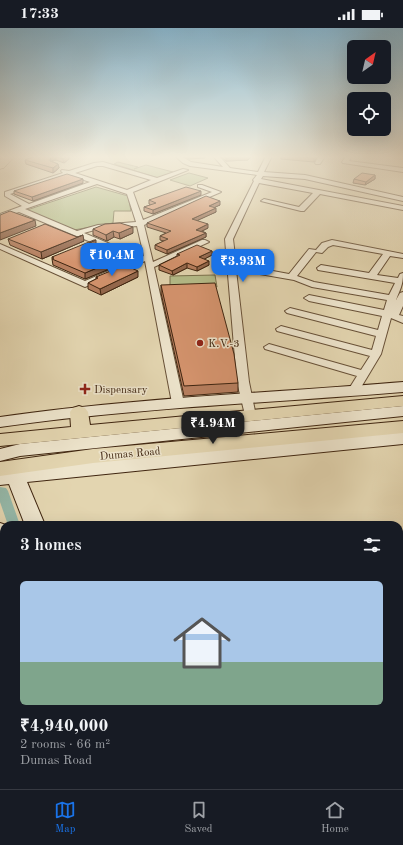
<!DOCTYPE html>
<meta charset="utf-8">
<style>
:root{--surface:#171b24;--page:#20242c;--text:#f1f3f6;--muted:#9ea1a6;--line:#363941;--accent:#1a73e8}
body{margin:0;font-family:"Old Standard TT",serif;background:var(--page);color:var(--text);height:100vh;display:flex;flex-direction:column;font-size:15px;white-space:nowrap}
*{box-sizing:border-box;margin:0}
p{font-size:13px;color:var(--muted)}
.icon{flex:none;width:22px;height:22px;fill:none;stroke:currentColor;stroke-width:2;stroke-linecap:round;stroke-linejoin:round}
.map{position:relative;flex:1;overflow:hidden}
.details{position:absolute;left:0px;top:493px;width:403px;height:268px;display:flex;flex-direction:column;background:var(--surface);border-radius:12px 12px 0 0;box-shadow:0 4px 16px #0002}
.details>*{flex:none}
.needle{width:26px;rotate:34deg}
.controls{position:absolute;left:347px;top:12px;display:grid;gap:8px}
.controls a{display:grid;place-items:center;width:44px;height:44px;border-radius:6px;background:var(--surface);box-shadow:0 4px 16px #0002;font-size:20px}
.price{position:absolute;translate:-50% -34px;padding:0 9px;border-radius:8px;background:var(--accent);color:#fff;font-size:13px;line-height:26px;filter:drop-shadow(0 1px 2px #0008)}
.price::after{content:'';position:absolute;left:50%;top:24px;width:12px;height:9px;margin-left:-6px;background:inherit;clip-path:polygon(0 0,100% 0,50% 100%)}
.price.selected{background:#222;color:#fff}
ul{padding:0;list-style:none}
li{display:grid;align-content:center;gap:8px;height:212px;padding:0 20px}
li+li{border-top:1px solid var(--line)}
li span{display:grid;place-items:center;height:124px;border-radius:6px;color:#555}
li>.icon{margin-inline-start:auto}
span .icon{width:72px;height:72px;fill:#fffc;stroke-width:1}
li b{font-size:17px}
h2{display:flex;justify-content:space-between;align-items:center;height:48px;padding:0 20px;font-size:17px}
.status{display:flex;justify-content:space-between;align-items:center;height:28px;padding:0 20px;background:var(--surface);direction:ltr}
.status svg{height:11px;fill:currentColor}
.dock{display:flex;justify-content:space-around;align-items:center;height:56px;border-top:1px solid var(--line);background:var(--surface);font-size:11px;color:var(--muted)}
.dock a{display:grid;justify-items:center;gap:2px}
.dock .selected{color:var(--accent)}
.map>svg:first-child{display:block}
</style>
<div class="status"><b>17:33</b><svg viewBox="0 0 49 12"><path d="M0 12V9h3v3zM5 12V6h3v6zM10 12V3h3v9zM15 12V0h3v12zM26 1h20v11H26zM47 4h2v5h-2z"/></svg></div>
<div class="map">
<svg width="403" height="761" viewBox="0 0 403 761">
<rect width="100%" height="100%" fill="#e3d5b0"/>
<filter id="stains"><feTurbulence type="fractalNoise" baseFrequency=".005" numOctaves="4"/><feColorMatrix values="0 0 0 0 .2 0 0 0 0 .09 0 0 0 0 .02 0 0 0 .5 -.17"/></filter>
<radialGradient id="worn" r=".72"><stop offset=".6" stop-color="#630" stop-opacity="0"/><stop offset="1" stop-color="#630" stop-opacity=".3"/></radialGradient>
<!-- green -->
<path fill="#b5bd8a" stroke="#7a714d" d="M118,134l20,5 -4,2 12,-4 27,7 -15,6 -44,-14z
M189,145l19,5 -18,8 -20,-6z
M96,159l32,9 3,15h-17l-1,12 -39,7 -47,-20z
M215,247l2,12 -34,1 -13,-3v-9z"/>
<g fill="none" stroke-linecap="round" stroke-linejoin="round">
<!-- canal -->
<path fill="#95b9aa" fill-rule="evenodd" d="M0,459l6,1 2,3 12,34h-12l-8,-23z
M99,757h18l1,4h-18z"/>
<!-- street casing -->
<g stroke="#685138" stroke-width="2">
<path id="street" d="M175,128h6l10,6 32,5 -10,-11h6l11,12 28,4 8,-16h6l-8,16 41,3 98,22v4l-98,-22 -42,-3 -2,3 142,27v4l-83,-16 -16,17h-3l-40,-10 3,-2 35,8 14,-14 -54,-10 -26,56 3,25 53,10 20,-25 7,1 6,-7 10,-3 71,14v4l-13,-2 -13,19 21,3 2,-4 3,-1c0,13 -3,16 -7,27l4,-7 3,-1v14l-4,9 4,1v7l-12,-5 -10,36 -24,40h-8l-2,-2 10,-16 -92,-27 -1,-2 5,-3 92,26 9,-14 -93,-25 -1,-2 5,-3 91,24 4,-14 -89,-23 -2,-2 5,-3 88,22 4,-14 -73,-15 -5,-3 5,-3 75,15 3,-10 -75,-13 -18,-7 -58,-10 13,112 7,34 -2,3h-8l-9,-37 -12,-143 29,-58 -1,-1 4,-5 -67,-9 -7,-3zM333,217l50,9 -14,19 -48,-8 -4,3 1,2 77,13 -6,12 -75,-13 -17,-6 19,-24 6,1 6,-6z
M319,128h6l-5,8h-4l-1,-1z
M346,128h6l-3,5 54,7v4l-60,-9 -1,-1z
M103,134l54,16 26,-9 5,1 -55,22 10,28 69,-28 -14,-5v-2h4l19,7 -77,33 9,37 49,-22h3l4,2 -55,25 30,136 -2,3h-8l-2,-3 -27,-142 -60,26 -85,-38v-5l85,37 49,-21 -115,-48 -19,6v-4l22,-8 -17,-10v-4l58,-19 -2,-2 1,-1 7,1 25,-8zM97,138h6l48,14 -24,10 -52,-17zM69,147l21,7 -61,22 -19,-10zM97,156l30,10 9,28 -38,3 -21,6 -52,-22zM137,198l7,30 -3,1 -57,-24 14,-4z
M164,757h22l-2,4h-22z
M222,757h27l2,4h-27z
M363,757h26l2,4h-26z"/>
</g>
<!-- secondary casing -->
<g stroke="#3f2510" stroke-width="2">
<path id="secondary" d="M403,354v10c-135,11 -269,16 -403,35v-10c134,-19 268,-24 403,-35z
M403,378v10l-383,40 -20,5v-12l20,-5z
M403,404v12l-376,38 18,43h-20l-16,-41 -9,1v-14l15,-2z
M0,495l6,2h-2v26l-4,-1z
M71,757h28l1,4h-28z
M128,757h29l1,4h-28z"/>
</g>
<!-- primary casing -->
<g stroke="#3f2510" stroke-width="2">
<path id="primary" d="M403,368v10l-403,40v-12l71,-7 -1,-15 3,-4 6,-2 6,2 3,4 2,13z
M403,393v12l-310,30 -93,13v-14l93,-13z"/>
</g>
<!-- highway casing -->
<g stroke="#3f2510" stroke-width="1">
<path id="highway" d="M4,128h11l-11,12 -4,1v-9z"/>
</g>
<!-- street -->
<use href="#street" fill="#ede4cc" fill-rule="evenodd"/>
<!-- secondary -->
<use href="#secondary" fill="#ede4cc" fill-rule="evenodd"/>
<!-- primary -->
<use href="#primary" fill="#e3d5b0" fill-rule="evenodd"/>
<!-- highway -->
<use href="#highway" fill="#e3d5b0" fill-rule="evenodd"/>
</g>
<!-- wall -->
<path fill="#b67e5e" stroke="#3f2510" d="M35,128h34v3l-5,4 -8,-3 -5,1 7,3 1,4 -6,5 -27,-9 -1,-4z
M184,128h21v2l-16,1z
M220,128h32l-4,4 -22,1z
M281,128h37l-4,6 -33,-3z
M375,147v4l-10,6 -12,-2 1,-4z
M83,155l-50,18 -19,-7v-3z
M201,167l-48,19 -9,-3v-4l7,-2 -2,-1v-4z
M220,177l-6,2 2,5 -19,8 11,8 -6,3 4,2v4l-39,17 -12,-5v-4l9,-4 -4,-1v-4l6,-3 -19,-6v-4z
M93,201l40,4 -13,6 -6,-2 -7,4 -14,-6z
M8,211l76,2 -42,18 -32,-14z
M96,218l27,11 1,6 -39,16 -32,-14 -1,-6v-2z
M212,223v4l-8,4 5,6 -12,6 -10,-3 -14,7 -14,-5v-5l18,-9v-2z
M96,249h42l-37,18 -13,-6v-6l8,-4z
M161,257l77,98v9l-54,4 -23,-103z
M256,757h49l-1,4h-40z"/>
<!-- shaded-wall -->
<path fill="#94674c" stroke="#3f2510" d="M55,128l1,4 -6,1v-4z
M67,128h2v3l-5,4 -1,-4z
M249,128h3l-4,4 -22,1v-3z
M316,128h2l-4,6v-4z
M58,136l1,4 -6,5v-5z
M375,147v4l-10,6 1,-3z
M83,151v4l-50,18 -1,-4z
M201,163v4l-48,19v-4z
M220,173v4l-11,5v-4z
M216,180v4l-24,11v-4z
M35,192l1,6 -36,14v-7z
M208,196v4l-12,6v-4z
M133,199v6l-13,6 -1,-6z
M113,203l1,6 -7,4 -1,-6z
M206,205v4l-39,17v-4z
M83,207l1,6 -42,18 -1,-7z
M96,212v6l-7,-3z
M212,223v4l-13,7v-5z
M123,229l1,6 -39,16v-6z
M209,233v4l-12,6v-4z
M187,235v5l-14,7 -1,-4z
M138,243v6l-37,18 -1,-6z"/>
<!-- building -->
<path fill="#d4936d" stroke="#3f2510" d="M35,128h32l-4,3 -8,-3 -5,1v4l8,3 -5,4 -28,-8z
M223,128h26h-1l-22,2z
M288,128h28l-2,2z
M362,145l13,2 -9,7 -12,-3z
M67,146l16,5 -51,18 -18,-6z
M186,159l15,4 -48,19 -9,-3 12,-4 -7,-3z
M206,168l14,5 -11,5 7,2 -24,11 16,5 -12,6 10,3 -39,17 -12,-5 13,-6 -8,-3 11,-5 -24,-8z
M10,183l25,9 -35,13v-18z
M120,195l13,4 -14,6 -6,-2 -7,4 -13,-6 12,-5z
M45,196l32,13 6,-2 -42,17 -33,-13z
M94,212h2l-7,3 34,14 -38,16 -33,-14 2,-1 -2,-1z
M197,217l15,6 -13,6 10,4 -12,6 -10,-4 -15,8 -13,-6 21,-10 -3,-1z
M125,237l13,6 -38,18 -12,-6 10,-5 -2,-1z
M215,255l19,71 4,29 -54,3 -23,-101z
M270,757h35l-1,4h-27z"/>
<!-- sky -->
<linearGradient id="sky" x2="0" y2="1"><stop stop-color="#87b6cf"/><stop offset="0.55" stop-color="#f2ecdb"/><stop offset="1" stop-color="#f2ecdb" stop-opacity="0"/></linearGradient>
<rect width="403" height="234" fill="url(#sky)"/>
<!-- markers -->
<g fill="#8f2418" stroke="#ede4cc" stroke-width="1.5">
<circle cx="200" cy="315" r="4"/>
<path d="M83 355h4v4h4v4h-4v4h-4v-4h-4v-4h4z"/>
</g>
<g text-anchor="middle" stroke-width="3" stroke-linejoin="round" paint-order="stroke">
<!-- poi labels -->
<g font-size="11" fill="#3f2510" stroke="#ede4cc" text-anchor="start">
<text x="208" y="319">K.V.-3</text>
<text x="94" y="365">Dispensary</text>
</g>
<!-- street labels -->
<g font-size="11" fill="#3f2510" stroke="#ede4cc">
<text transform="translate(130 425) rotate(-5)" y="4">Dumas Road</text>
</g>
</g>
<rect width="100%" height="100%" filter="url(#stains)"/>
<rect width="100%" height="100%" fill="url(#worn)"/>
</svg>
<div class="controls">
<a><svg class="needle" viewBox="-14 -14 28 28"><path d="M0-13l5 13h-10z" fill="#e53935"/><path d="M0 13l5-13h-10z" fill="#9ea1a6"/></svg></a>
<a><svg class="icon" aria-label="locate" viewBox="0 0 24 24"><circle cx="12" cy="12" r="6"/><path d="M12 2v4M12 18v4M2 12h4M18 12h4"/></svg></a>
</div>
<b class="price" style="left:112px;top:249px">₹10.4M</b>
<b class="price" style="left:243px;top:255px">₹3.93M</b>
<b class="price selected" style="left:213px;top:417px">₹4.94M</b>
<section class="details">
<h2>3 homes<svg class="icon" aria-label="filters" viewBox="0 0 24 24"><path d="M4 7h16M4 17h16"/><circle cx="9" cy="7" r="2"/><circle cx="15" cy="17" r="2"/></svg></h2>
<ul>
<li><span style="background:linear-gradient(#a9c7e8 65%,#7fa58c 0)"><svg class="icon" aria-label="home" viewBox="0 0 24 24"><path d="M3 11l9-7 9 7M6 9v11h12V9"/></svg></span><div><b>₹4,940,000</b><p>2 rooms · 66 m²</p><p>Dumas Road</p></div></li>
</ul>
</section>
</div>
<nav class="dock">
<a class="selected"><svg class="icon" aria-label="map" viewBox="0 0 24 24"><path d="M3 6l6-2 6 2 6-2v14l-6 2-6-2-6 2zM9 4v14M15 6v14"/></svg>Map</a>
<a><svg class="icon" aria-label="saved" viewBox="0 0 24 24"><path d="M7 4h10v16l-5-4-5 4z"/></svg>Saved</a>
<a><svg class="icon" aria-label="home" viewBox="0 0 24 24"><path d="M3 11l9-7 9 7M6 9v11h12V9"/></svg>Home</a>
</nav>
